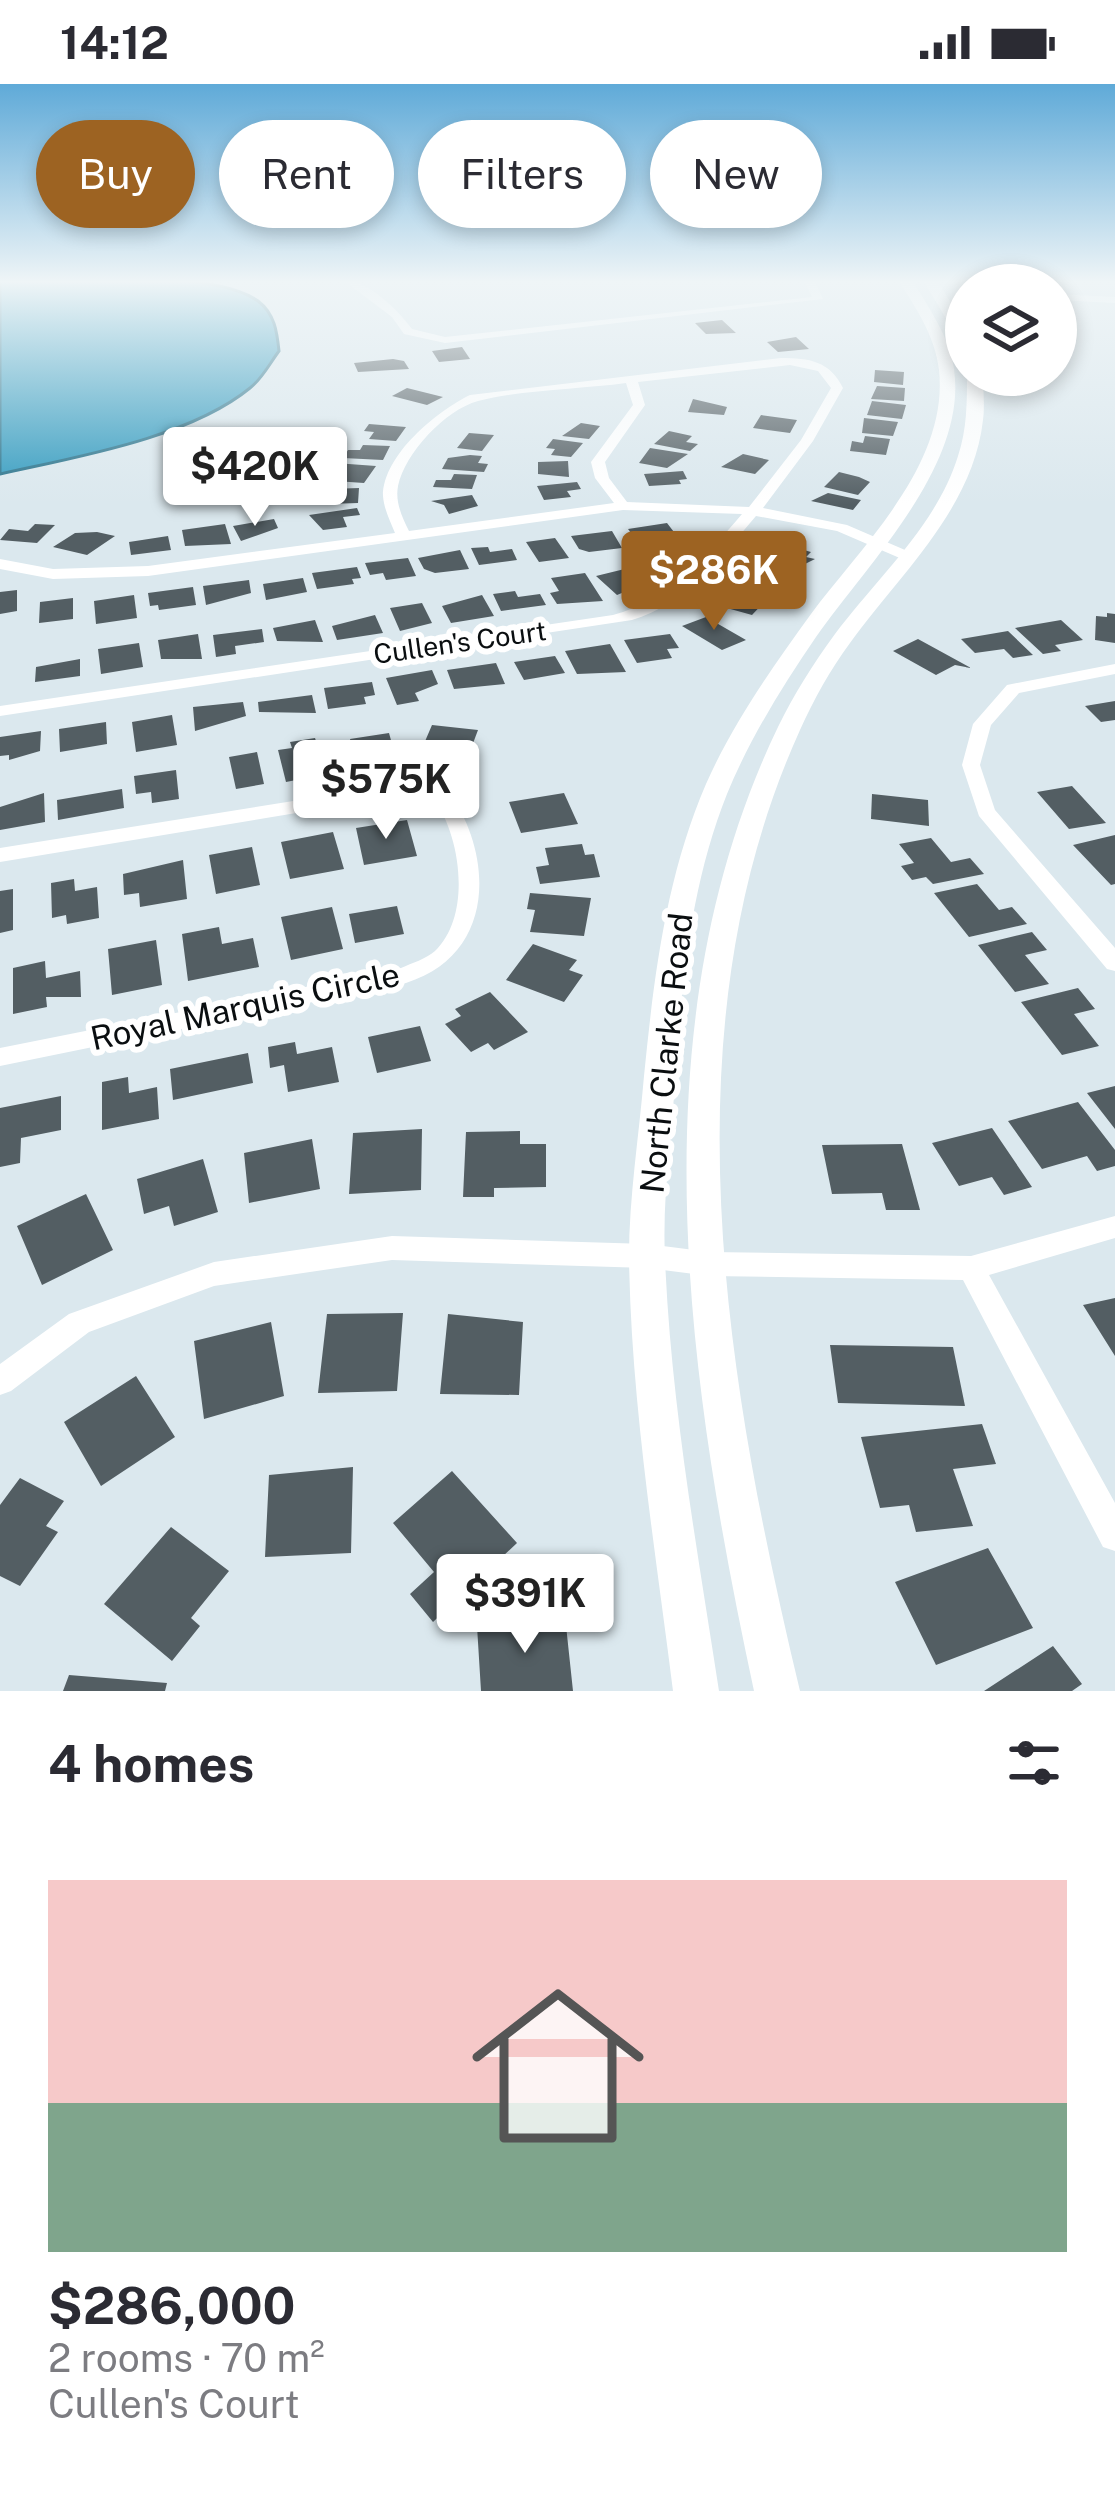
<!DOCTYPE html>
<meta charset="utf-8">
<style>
:root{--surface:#fff;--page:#f2f2f3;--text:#2b2b33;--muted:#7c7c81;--line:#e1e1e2;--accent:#9d6322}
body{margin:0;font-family:"Public Sans",sans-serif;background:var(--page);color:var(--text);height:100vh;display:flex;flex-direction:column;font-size:45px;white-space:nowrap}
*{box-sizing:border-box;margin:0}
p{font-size:39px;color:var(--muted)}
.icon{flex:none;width:66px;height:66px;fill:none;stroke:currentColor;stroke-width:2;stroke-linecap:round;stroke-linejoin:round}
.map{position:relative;height:1607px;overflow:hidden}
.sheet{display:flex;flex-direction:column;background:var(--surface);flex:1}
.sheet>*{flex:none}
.top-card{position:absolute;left:36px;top:36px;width:1044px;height:108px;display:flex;gap:24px}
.buttons{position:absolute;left:945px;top:180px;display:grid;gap:24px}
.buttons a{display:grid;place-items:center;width:132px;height:132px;border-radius:50%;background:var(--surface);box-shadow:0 6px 18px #0003;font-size:60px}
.price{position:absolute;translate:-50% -102px;padding:0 27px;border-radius:12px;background:#fff;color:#222;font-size:39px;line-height:78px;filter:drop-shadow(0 3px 6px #0008)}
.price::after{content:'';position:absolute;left:50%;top:72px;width:36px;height:27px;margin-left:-18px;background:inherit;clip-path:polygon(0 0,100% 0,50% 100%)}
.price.current{background:var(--accent);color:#fff}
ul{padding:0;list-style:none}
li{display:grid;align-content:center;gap:24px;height:636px;padding:0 48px}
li+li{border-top:3px solid var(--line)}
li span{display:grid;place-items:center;height:372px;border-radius:0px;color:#555}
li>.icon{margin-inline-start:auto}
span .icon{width:216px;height:216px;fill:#fffc;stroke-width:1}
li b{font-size:51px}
h2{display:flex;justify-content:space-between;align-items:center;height:144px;padding:0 48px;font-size:51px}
.tag{padding:0 42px;border-radius:54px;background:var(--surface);box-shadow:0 6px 18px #0003;font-size:42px;line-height:108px}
.tag.current{background:var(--accent);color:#fff}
.status{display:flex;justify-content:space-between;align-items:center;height:84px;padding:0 60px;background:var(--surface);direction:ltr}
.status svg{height:33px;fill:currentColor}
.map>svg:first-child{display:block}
</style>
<div class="status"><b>14:12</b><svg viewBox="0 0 49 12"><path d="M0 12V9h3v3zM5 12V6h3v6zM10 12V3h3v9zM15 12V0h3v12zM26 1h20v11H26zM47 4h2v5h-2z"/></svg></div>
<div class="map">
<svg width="1115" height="1607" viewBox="0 0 1115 1607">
<rect width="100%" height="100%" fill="#dbe8ee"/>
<!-- water -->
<path fill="#339bbf" stroke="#27718a" stroke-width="3" d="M0,196c61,0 210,-13 258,21 17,13 19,31 21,50 -9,12 -17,28 -29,37 -61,50 -174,69 -250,86z"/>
<!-- building -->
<path fill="#535e63" d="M722,236l14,13 -30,1 -11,-11z
M796,253l13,12 -31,3 -11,-10z
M462,263l8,12 -31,3 -7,-11z
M393,275l11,2 5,8 -51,3 -4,-9z
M875,286l29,2 -1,13 -29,-3z
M877,302l28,2 -1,13 -33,-2z
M407,304l36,9 -16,8 -35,-9z
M693,315l34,8 -3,8 -36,-3z
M872,317l34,4 -4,14 -35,-4z
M761,331l36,5 -7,13 -37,-5z
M864,334l34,4 -5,14 -31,-3z
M581,339l19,3 -11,13 -27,-3z
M369,340l37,3 -10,14 -27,-2 5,-7 -10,-1z
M669,347l23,5 -6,6 12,2 -8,7 -36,-7z
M469,349l25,2 -12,16 -25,-3z
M865,352l25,3 -4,16 -36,-4 2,-10 11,2z
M553,355l30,4 -12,14 -20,-2 4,-6 -9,-1z
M363,361l27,1 -7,14 -40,-2 5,-8h12z
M650,364l38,6 -21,14 -28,-5z
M743,370l26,6 -14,14 -34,-7z
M470,371l12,1 -4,7 10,1 -4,8 -42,-3 6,-11z
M568,377l1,16 -31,-3v-12z
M335,379l41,3 -12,17 -29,-2 6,-9 -12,-1z
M683,387l4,8 -8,1 2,4 -32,2 -5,-12z
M839,388l20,5 11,5 -12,13 -34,-8z
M454,390l23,1 -5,14 -39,-2 3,-7h15z
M577,398l4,7 -14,2 4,6 -27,3 -7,-14z
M359,404l-1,15 -30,1 2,-15z
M828,409l33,7 -8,10 -42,-9z
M472,411l6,11 -29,8 -5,-9 -13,-4z
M357,424l3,7 -17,2 4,10 -24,3 -14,-15z
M274,435l4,9 -37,13 -8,-15z
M667,439l10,13 -35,11 -14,-18z
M35,440l20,1 -18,18 -37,-3 9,-11 19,2z
M225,440l6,20 -46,2 -3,-16z
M612,447l10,17 -33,4 -10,-3 -8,-13z
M97,448l18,4 -28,19 -34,-8 22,-14z
M168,452l3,14 -40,5 -2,-13z
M555,454l14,20 -30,4 -13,-20z
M789,462l22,6 -5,5 9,2 -20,10 -38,-10 7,-7 15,4z
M488,463l2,5 22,-3 5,11 -38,5 -8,-17z
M460,466l9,19 -34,4 -11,-4 -6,-11z
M408,474l8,18 -30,4 -3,-7 -13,2 -5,-12z
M757,481l32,8 -18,19 -32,-9z
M637,482l16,14 -36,15 -21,-19z
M357,483l4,11 -9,1 2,5 -37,5 -5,-16z
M585,489l18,28 -46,3 -7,-11 9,-2 -8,-13z
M303,494l4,14 -41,8 -3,-16z
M249,496l2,13 -45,12 -3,-19z
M193,503l3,18 -37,5 -1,-5 -8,1 -2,-13z
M735,503l35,9 -18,19 -36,-10z
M17,506v21l-17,3v-22z
M515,507l3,6 22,-3 6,11 -45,6 -8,-17z
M134,511l3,23 -41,6 -2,-23z
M482,511l12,21 -43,7 -9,-17z
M73,514v21l-34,4 1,-21z
M422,519l10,20 -32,8 -10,-23z
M1107,529l8,1v29l-20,-3 1,-24 11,1z
M375,531l8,18 -46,7 -5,-14z
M706,533l40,23 -24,10 -40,-24z
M315,536l8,22 -46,-1 -4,-13z
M1061,536l22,20 -28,5 6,6 -18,3 -28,-26z
M262,545l2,13 -29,4 1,8 -20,3 -3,-22z
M1008,547l25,24 -20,3 -9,-9 -29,4 -14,-14z
M198,550l4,25h-41l-3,-19z
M670,550l9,14 -12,1 5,9 -35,5 -13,-23z
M918,555l53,29 -16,-3 -19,10 -43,-24z
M139,559l4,24 -42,7 -3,-25z
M610,560l16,28 -49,2 -12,-23z
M555,572l10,17 -41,7 -10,-18z
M80,575v17l-45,6 1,-15z
M496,579l9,21 -51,5 -7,-19z
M432,586l6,14 -23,9 4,8 -22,4 -11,-27z
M372,598l3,13 -11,2 2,7 -38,5 -4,-21z
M312,611l4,18 -57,-1 -1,-10z
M1115,617v19l-14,2 -16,-16z
M243,618l3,14 -51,15 -2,-24z
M172,631l5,30 -41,7 -4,-30z
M106,638l1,22 -47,8 -1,-23z
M432,641l46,5 -9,24 -49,-1z
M41,647l-1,20 -31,9v-5l-9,1v-19z
M389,649l5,18 -18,3 3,10 -22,3 -7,-28z
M315,654l2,6 11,-2 9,30 -51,10 -8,-32 14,-2 -2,-6z
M257,668l7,32 -28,5 -7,-32z
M176,686l3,29 -27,4 -1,-11 -15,2 -2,-18z
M1072,702l34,37 -37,6 -32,-37z
M122,705l2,19 -66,12 -1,-20z
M44,709l1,29 -45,8v-23z
M564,709l14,31 -57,9 -12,-31z
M872,710l56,6 1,26 -58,-7z
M407,736l10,36 -53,9 -8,-37z
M333,748l11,37 -54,10 -9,-37z
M1115,751v49l-4,1 -38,-40z
M931,754l20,24 19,-4 14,16 -51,10 -7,-7 -14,3 -11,-14 13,-3 -15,-19z
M582,760l3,11 9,-1 6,23 -60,7 -4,-17 13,-2 -4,-17z
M252,763l8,38 -44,9 -7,-39z
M183,776l4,39 -47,8 -1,-14 -15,2 -1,-21z
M74,795l1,12 22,-4 2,31 -32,6 -1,-9 -14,3 -1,-35z
M977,800l22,26 13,-3 15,17 -58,13 -35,-44z
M13,805v41l-13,3v-42z
M530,809l61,5 -7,38 -54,-4 5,-22 -8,-1z
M397,822l7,28 -49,9 -6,-29z
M332,823l11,42 -52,11 -10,-43z
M219,843l3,17 31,-6 6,29 -71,14 -6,-47z
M1032,848l15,18 -22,5 24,29 -34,8 -37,-47z
M156,856l6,45 -50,10 -4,-46z
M533,860l44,16 -8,10 14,5 -19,27 -58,-22z
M45,877l1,17 34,-7 1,26h-35l1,10 -34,7v-46z
M1078,904l17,21 -21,5 25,32 -37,9 -41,-53z
M490,908l38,40 -34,18 -6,-7 -17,9 -26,-28 16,-8 -6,-7z
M420,942l11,35 -54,12 -9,-36z
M295,958l2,12 35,-7 7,35 -51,10 -4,-27 -14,3 -2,-21z
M248,969l5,30 -80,17 -3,-31z
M128,993l1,16 28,-6 2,32 -57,11v-48z
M1115,1002v43l-28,-36z
M61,1012v34l-40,8 -1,25 -20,4v-59z
M1078,1018l37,48v16l-18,5 -10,-15 -45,13 -34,-48z
M992,1044l40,59 -28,8 -12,-18 -33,9 -27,-43z
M422,1045l-1,61 -72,4 4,-61z
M520,1047v13h26v43l-52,1v9h-31l3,-65z
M312,1055l8,50 -71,14 -5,-50z
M902,1060l18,66h-34l-4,-17 -50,1 -10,-49z
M203,1075l15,53 -44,14 -5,-20 -25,8 -7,-35z
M86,1110l27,56 -71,35 -25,-59z
M1115,1214v58l-32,-51z
M403,1229l-6,78 -79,2 9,-79z
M448,1230l75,8 -4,73 -79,-1z
M271,1238l13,74 -80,23 -10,-78z
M830,1261l123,2 12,59 -127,-3z
M136,1292l39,61 -74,49 -37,-64z
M982,1340l14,40 -43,5 20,57 -57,6 -7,-27 -29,3 -19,-71z
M353,1383l-2,86 -86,4 4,-82z
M452,1387l65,72 -84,79 -23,-28 24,-22 -41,-49z
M20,1394l44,23 -18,25 12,6 -38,54 -20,-10v-71z
M171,1443l58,44 -38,47 9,8 -28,35 -68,-57z
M988,1464l45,80 -97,37 -41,-83z
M565,1532l8,75h-92l-4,-65z
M1053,1562l29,38 -10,7h-88z
M69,1591l98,8 -2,8h-102z"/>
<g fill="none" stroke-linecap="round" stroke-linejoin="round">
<!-- minor -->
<path fill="#fff" fill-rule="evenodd" d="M343,196c25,0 55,30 69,49l33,8 367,-40 -8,-17h10l9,19 -378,44 -41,-9 -12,-17z
M1025,196h11l5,5h-11z
M1056,210l59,3v6l-59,-3z
M781,274c28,0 49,3 62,30l-30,53 -50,67 84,17 65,28v6h-10l-65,-28 -81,-15c-34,40 -71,89 -124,104l-632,96v-10l613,-91c55,-14 93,-59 129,-101l-119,-4 -475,66 -95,3 -53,-10v-10l53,10 95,-3 247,-33c-5,-12 -11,-24 -12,-37 0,-41 54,-85 87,-101zM790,281l28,6 13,17 -30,52 -52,67 -122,-5 -18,-24 -4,-16 40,-57 -7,-23zM626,299l7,22 -42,57 4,16 19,25 -205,28c-7,-14 -14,-29 -11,-45 7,-33 47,-76 80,-85 42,-11 104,-12 148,-18z
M1115,580v10l-96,19 -28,32 -11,40 15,45 120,138v23l-8,-2 -128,-153 -17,-51 11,-41 34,-39z
M381,703l66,2c48,66 49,166 -41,194l-406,83v-18l401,-80c11,-5 25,-9 34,-17 37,-36 26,-114 -1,-152h-53l-381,63v-14z
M1115,1132v22l-126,37 126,228v48l-12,-4 -140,-267 -253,-4 -63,-8 -255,-8 -178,26 -125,46 -78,59 -11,4v-31l69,-50 145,-52 178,-26 255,8 63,8 261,4z"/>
<!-- tertiary -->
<path fill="#fff" fill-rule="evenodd" d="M898,196h14c17,28 37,56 42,89 14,96 -87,195 -138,268 -34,50 -66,101 -89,157 -35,88 -45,182 -51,276 -4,63 -14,126 -11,189 6,145 32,289 54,432h-46c-18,-144 -42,-289 -44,-434 0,-60 10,-121 15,-181 10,-100 22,-199 62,-292 27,-61 66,-116 105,-170 51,-69 138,-149 128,-244 -4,-34 -23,-62 -41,-90z
M923,196h14l29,48v16l-7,-4z
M967,291h16c0,15 2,31 0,45 -10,89 -83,154 -133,223 -20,27 -36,56 -50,87 -136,300 -74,652 0,961h-46c-67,-312 -120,-665 24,-964 16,-33 35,-63 57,-93 42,-56 102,-109 123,-178 9,-27 9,-53 9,-81z"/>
</g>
<!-- sky -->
<linearGradient id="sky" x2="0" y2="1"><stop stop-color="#5faad8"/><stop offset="0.47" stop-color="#eff5f7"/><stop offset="1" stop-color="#eff5f7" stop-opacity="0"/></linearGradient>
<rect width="1115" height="421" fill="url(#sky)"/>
<g text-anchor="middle" stroke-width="12" stroke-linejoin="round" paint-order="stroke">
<!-- far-street labels -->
<g font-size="27" fill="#0a0e10" stroke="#fff">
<text transform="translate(460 559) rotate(-8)" y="9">Cullen's Court</text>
</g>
<!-- street labels -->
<g font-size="33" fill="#0a0e10" stroke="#fff">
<text transform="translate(245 922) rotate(-12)" y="12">Royal Marquis Circle</text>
<text transform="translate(666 969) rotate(-84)" y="12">North Clarke Road</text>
</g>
</g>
</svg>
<div class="buttons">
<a><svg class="icon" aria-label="layers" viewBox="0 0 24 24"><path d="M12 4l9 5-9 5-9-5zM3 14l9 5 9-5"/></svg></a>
</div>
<b class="price" style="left:255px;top:445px">$420K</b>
<b class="price current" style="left:714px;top:549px">$286K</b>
<b class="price" style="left:386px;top:758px">$575K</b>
<b class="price" style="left:525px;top:1572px">$391K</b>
<div class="top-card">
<a class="tag current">Buy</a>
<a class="tag">Rent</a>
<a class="tag">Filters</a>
<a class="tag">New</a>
</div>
</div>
<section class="sheet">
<h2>4 homes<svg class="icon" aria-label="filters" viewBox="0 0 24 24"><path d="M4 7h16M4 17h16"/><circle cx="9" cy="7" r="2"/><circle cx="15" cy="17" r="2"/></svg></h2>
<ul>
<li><span style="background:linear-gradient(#f6c9c9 60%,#7fa58c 0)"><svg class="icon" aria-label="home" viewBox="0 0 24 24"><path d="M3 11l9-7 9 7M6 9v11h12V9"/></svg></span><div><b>$286,000</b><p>2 rooms · 70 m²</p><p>Cullen's Court</p></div></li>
</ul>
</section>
